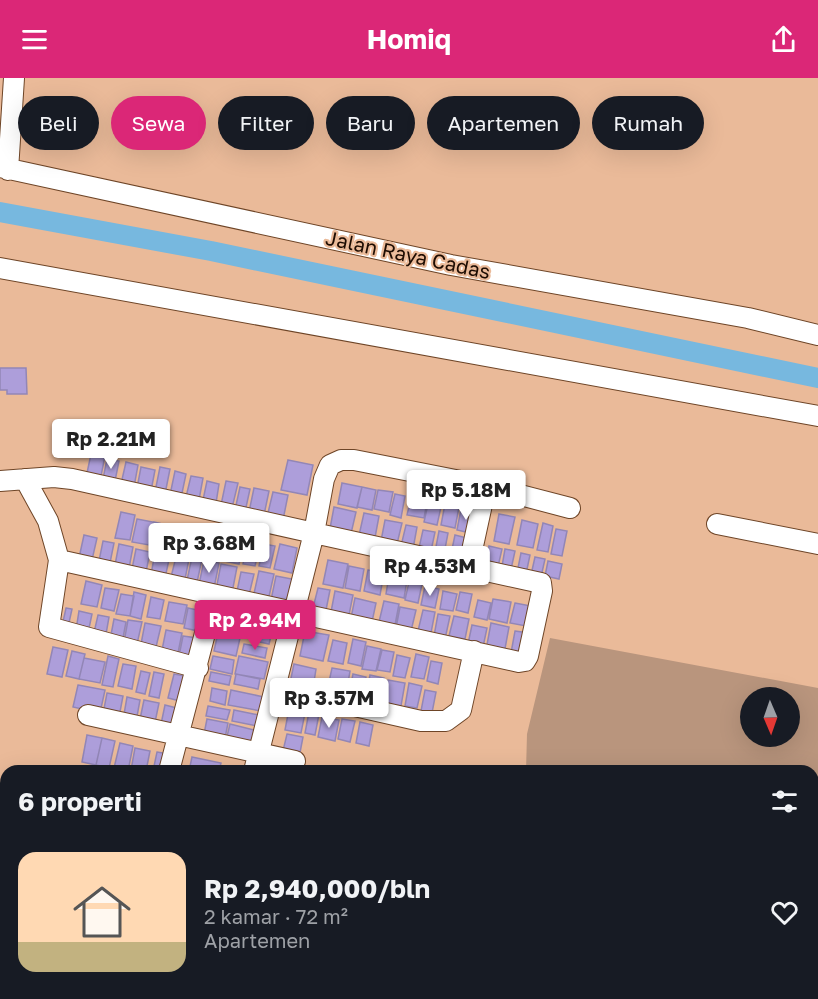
<!DOCTYPE html>
<html lang="id">
<meta charset="utf-8">
<style>
:root{--surface:#171b24;--page:#242831;--text:#f1f3f6;--muted:#9ea1a6;--accent:#db2777}
body{margin:0;font-family:"Golos Text",sans-serif;background:var(--page);color:var(--text);height:100vh;display:flex;flex-direction:column;font-size:22px;white-space:nowrap}
*{box-sizing:border-box;margin:0}
p{font-size:20px;color:var(--muted)}
.icon{flex:none;width:33px;height:33px;fill:none;stroke:currentColor;stroke-width:2;stroke-linecap:round;stroke-linejoin:round}
.map{position:relative;flex:1;overflow:hidden}
.sheet{position:absolute;left:0px;top:687px;width:819px;height:234px;display:flex;flex-direction:column;background:var(--surface);border-radius:18px 18px 0 0;box-shadow:0 6px 24px #0002}
.sheet>*{flex:none}
.banner{position:absolute;left:18px;top:18px;width:783px;height:54px;display:flex;gap:12px}
.needle{width:39px;rotate:178deg}
.buttons{position:absolute;left:740px;top:609px;display:grid;gap:12px}
.buttons a{display:grid;place-items:center;width:60px;height:60px;border-radius:50%;background:var(--surface);box-shadow:0 6px 24px #0002;font-size:30px}
.price{position:absolute;translate:-50% -51px;padding:0 14px;border-radius:6px;background:#fff;color:#222;font-size:20px;line-height:39px;filter:drop-shadow(0 2px 3px #0008)}
.price::after{content:'';position:absolute;left:50%;top:36px;width:18px;height:14px;margin-left:-9px;background:inherit;clip-path:polygon(0 0,100% 0,50% 100%)}
.price.active{background:var(--accent);color:#fff}
ul{padding:0;list-style:none}
li{display:flex;align-items:center;gap:18px;height:150px;padding:0 18px}
li span{display:grid;place-items:center;flex:none;width:168px;height:120px;border-radius:18px;color:#555}
li>.icon{margin-inline-start:auto}
span .icon{width:72px;height:72px;fill:#fffc;stroke-width:1}
li b{font-size:26px}
h2{display:flex;justify-content:space-between;align-items:center;height:72px;padding:0 18px;font-size:26px}
.tag{padding:0 21px;border-radius:27px;background:var(--surface);box-shadow:0 6px 24px #0002;font-size:21px;line-height:54px}
.tag.active{background:var(--accent);color:#fff}
header{display:flex;justify-content:space-between;align-items:center;height:78px;padding:0 18px;background:var(--accent);color:#fff;font-size:27px;font-weight:700}
.map>svg:first-child{display:block}
</style>
<header><svg class="icon" aria-label="menu" viewBox="0 0 24 24"><path d="M4 6h16M4 12h16M4 18h16"/></svg>Homiq<svg class="icon" aria-label="share" viewBox="0 0 24 24"><path d="M12 15V3M7 8l5-5 5 5M5 13v7h14v-7"/></svg></header>
<div class="map">
<svg width="818" height="921" viewBox="0 0 818 921">
<rect width="100%" height="100%" fill="#eaba99"/>
<!-- green -->
<path fill="#b9957d" fill-rule="evenodd" d="M550,560l268,50v190l-5,2v-109h-287l1,-37zM750,620h39v38h-39z"/>
<g fill="none" stroke-linecap="round" stroke-linejoin="round">
<!-- canal -->
<path stroke="#77b8df" stroke-width="20" d="M0,134l211,39 607,127"/>
</g>
<!-- building -->
<path fill="#ad9eda" stroke="#9286b6" stroke-width="1.5" d="M0,290h26l1,26h-20v-4h-7z
M91,376l14,2 -4,20 -14,-3z
M107,381l12,2 -4,20 -12,-2z
M288,382l25,5 -6,30 -26,-5z
M126,384l12,3 -4,22 -13,-3z
M141,389l14,3 -4,21 -14,-3z
M160,389l10,2 -5,25 -10,-2z
M175,393l11,3 -5,24 -11,-3z
M191,398l12,2 -4,22 -13,-3z
M207,403l12,3 -3,19 -13,-3z
M226,403l12,2 -6,25 -11,-3z
M342,405l20,4 -5,21 -19,-4z
M240,409l10,2 -5,23 -10,-2z
M362,409l14,3 -4,20 -15,-3z
M254,410l15,3 -5,24 -15,-3z
M378,412l15,2 -4,20 -15,-3z
M273,414l15,3 -5,25 -16,-3z
M395,416l10,2 -4,22 -11,-3z
M411,420l16,4 -3,16 -17,-3z
M428,426l13,3 -4,18 -13,-3z
M445,426l14,3 -4,21 -14,-3z
M334,429l22,5 -6,26 -21,-4z
M461,431l13,3 -4,21 -13,-3z
M121,434l14,3 -5,25 -15,-2z
M364,435l15,3 -5,27 -16,-3z
M499,436l16,3 -6,27 -15,-3z
M137,441l16,3 -4,23 -17,-3z
M385,442l17,3 -5,21 -16,-3z
M522,442l16,4 -5,24 -16,-3z
M154,444l13,3 -4,23 -13,-3z
M543,445l10,3 -5,26 -11,-2z
M172,446l16,3 -5,25 -16,-4z
M406,447l11,2 -4,22 -12,-3z
M191,450l15,3 -5,22 -15,-3z
M556,451l11,2 -5,25 -11,-2z
M423,452l12,2 -4,19 -12,-3z
M439,453l9,2 -4,21 -9,-2z
M209,454l19,4 -5,23 -19,-4z
M84,457l13,3 -5,22 -13,-2z
M455,457l12,3 -4,19 -12,-3z
M229,460l15,4 -5,22 -15,-3z
M248,460l13,3 -6,25 -12,-2z
M103,463l11,2 -4,20 -11,-2z
M119,466l14,3 -4,21 -14,-3z
M264,466l11,2 -5,22 -11,-2z
M280,466l17,4 -5,25 -18,-4z
M489,468l13,3 -5,22 -12,-3z
M136,471l14,3 -4,20 -14,-3z
M505,471l10,2 -5,23 -9,-2z
M155,474l15,3 -5,23 -14,-3z
M521,475l9,2 -4,19 -9,-1z
M176,479l13,2 -5,25 -14,-3z
M192,479l10,2 -6,28 -10,-2z
M535,479l10,2 -4,18 -10,-2z
M204,482l15,3 -5,25 -15,-3z
M328,482l20,4 -5,24 -20,-4z
M548,483l14,3 -3,15 -14,-3z
M221,486l16,3 -5,26 -16,-3z
M349,488l15,3 -4,22 -15,-3z
M368,492l16,3 -4,22 -16,-4z
M259,493l15,3 -6,27 -15,-3z
M241,494l13,2 -6,25 -12,-3z
M276,498l16,3 -5,25 -16,-4z
M389,498l18,4 -3,18 -18,-4z
M86,503l16,4 -5,22 -16,-3z
M409,504l13,2 -4,19 -13,-3z
M425,508l14,3 -4,19 -14,-3z
M105,510l14,2 -5,21 -13,-3z
M318,510l12,2 -5,25 -13,-3z
M335,513l18,4 -4,20 -18,-3z
M443,513l14,3 -4,17 -13,-2z
M134,514l12,3 -5,24 -11,-3z
M460,514l12,2 -4,19 -12,-3z
M121,516l13,2 -4,20 -14,-2z
M151,519l13,3 -4,19 -13,-2z
M355,520l21,5 -4,19 -21,-4z
M493,521l18,3 -4,21 -18,-4z
M478,522l13,3 -4,17 -13,-3z
M384,523l15,3 -4,21 -16,-3z
M169,524l18,3 -4,19 -18,-3z
M515,525l16,3 -5,20 -16,-3z
M400,529l16,3 -5,21 -15,-3z
M66,530l6,1 -5,23 -6,-1z
M188,530l14,3 -4,20 -14,-3z
M423,532l12,2 -4,21 -13,-2z
M79,533l13,3 -4,19 -12,-3z
M438,536l12,2 -5,23 -11,-3z
M98,537l11,2 -4,23 -12,-3z
M222,538l26,5 -3,13 -26,-5z
M454,538l15,3 -4,20 -16,-3z
M114,541l12,3 -4,21 -12,-3z
M128,542l14,2 -5,22 -13,-2z
M145,545l16,3 -5,21 -15,-3z
M491,545l18,4 -5,27 -18,-4z
M253,546l20,4 -4,16 -19,-4z
M472,547l15,3 -4,19 -15,-3z
M166,552l16,3 -4,20 -16,-3z
M305,553l24,4 -6,26 -23,-5z
M515,553l14,2 -5,22 -13,-2z
M218,555l22,5 -4,18 -22,-5z
M183,558l14,2 -5,21 -13,-3z
M353,561l13,3 -5,24 -13,-3z
M333,562l14,3 -4,21 -15,-3z
M244,566l23,4 -2,10 -23,-5z
M367,568l14,3 -5,22 -14,-2z
M53,569l15,3 -6,27 -15,-3z
M382,572l12,2 -4,20 -13,-2z
M72,573l13,3 -6,25 -13,-3z
M416,576l13,3 -5,22 -13,-2z
M397,577l13,3 -5,20 -12,-2z
M108,578l11,3 -6,28 -11,-2z
M213,578l21,4 -2,14 -22,-5z
M239,578l29,6 -4,17 -29,-5z
M84,580l21,4 -5,21 -21,-4z
M431,583l11,2 -4,21 -11,-3z
M123,586l13,2 -4,23 -14,-3z
M294,586l22,5 -3,19 -23,-5z
M332,590l18,3 -4,24 -19,-4z
M141,593l9,2 -5,21 -9,-2z
M154,594l10,2 -5,24 -10,-2z
M211,594l20,4 -2,9 -20,-4z
M174,596l11,2 -5,25 -12,-3z
M236,596l24,5 -2,10 -24,-5z
M353,596l13,3 -5,25 -13,-3z
M370,597l14,3 -5,26 -14,-3z
M388,602l17,3 -4,23 -17,-3z
M409,605l13,3 -5,22 -12,-2z
M78,607l27,5 -5,23 -27,-6z
M212,610l15,3 -2,14 -15,-4z
M231,612l33,7 -3,14 -33,-6z
M425,612l11,2 -4,21 -11,-2z
M107,615l16,3 -4,21 -16,-3z
M127,619l13,3 -4,22 -13,-2z
M144,622l15,3 -5,24 -15,-3z
M165,627l12,3 -5,23 -12,-2z
M208,628l22,4 -3,10 -21,-4z
M289,631l16,4 -4,20 -16,-3z
M234,632l25,5 -2,11 -25,-5z
M309,634l10,2 -4,21 -10,-2z
M322,639l17,3 -4,21 -17,-4z
M207,641l21,4 -3,15 -21,-4z
M342,641l13,2 -5,21 -12,-3z
M360,644l13,3 -4,21 -13,-3z
M230,646l28,7 -4,19 -29,-5z
M287,656l16,3 -4,21 -17,-3z
M87,657l15,3 -6,27 -14,-3z
M102,660l13,3 -6,27 -13,-3z
M120,665l13,3 -5,25 -14,-3z
M135,670l15,3 -4,20 -15,-1z
M157,674l12,2 -3,17h-13z
M192,679l29,6 -2,8h-30z
M6,804v23h-6v-22z
M0,832h6v28h-6z"/>
<g fill="none" stroke-linecap="round" stroke-linejoin="round">
<!-- minor casing -->
<g stroke="#6e4527" stroke-width="22">
<path id="minor" d="M0,89l451,98 297,53 70,17
M8,92l6,-92
M0,190l818,148
M25,401l23,42 11,39 460,102 6,-1 3,-5 14,-65 -1,-8 -227,-50 10,-54 6,-14 11,-5h13l132,26 84,22
M0,403l54,-4 18,2 242,54 -60,238
M717,446l101,20
M59,482l-10,67 149,41
M468,491l18,-83
M275,610l146,33h25l15,-11 13,-59
M88,637l207,46
M169,693l46,-176"/>
</g>
<!-- minor -->
<use href="#minor" stroke="#fff" stroke-width="20"/>
</g>
<g text-anchor="middle" stroke-width="4.5" stroke-linejoin="round" paint-order="stroke">
<!-- street labels -->
<g font-size="20" fill="#1d0c02" stroke="#eaba99">
<text transform="translate(408 177) rotate(12)" y="7">Jalan Raya Cadas</text>
</g>
</g>
</svg>
<div class="buttons">
<a><svg class="needle" viewBox="-14 -14 28 28"><path d="M0-13l5 13h-10z" fill="#e53935"/><path d="M0 13l5-13h-10z" fill="#9ea1a6"/></svg></a>
</div>
<b class="price" style="left:111px;top:392px">Rp 2.21M</b>
<b class="price" style="left:466px;top:443px">Rp 5.18M</b>
<b class="price" style="left:209px;top:496px">Rp 3.68M</b>
<b class="price" style="left:430px;top:519px">Rp 4.53M</b>
<b class="price active" style="left:255px;top:573px">Rp 2.94M</b>
<b class="price" style="left:329px;top:651px">Rp 3.57M</b>
<div class="banner">
<a class="tag">Beli</a>
<a class="tag active">Sewa</a>
<a class="tag">Filter</a>
<a class="tag">Baru</a>
<a class="tag">Apartemen</a>
<a class="tag">Rumah</a>
</div>
<section class="sheet">
<h2>6 properti<svg class="icon" aria-label="filters" viewBox="0 0 24 24"><path d="M4 7h16M4 17h16"/><circle cx="9" cy="7" r="2"/><circle cx="15" cy="17" r="2"/></svg></h2>
<ul>
<li><span style="background:linear-gradient(#ffd9b3 75%,#c2b280 0)"><svg class="icon" aria-label="home" viewBox="0 0 24 24"><path d="M3 11l9-7 9 7M6 9v11h12V9"/></svg></span><div><b>Rp 2,940,000/bln</b><p>2 kamar · 72 m²</p><p>Apartemen</p></div><svg class="icon" aria-label="heart" viewBox="0 0 24 24"><path d="M12 20l-8-8c-3-5 5-10 8-4 3-6 11-1 8 4z"/></svg></li>
</ul>
</section>
</div>
